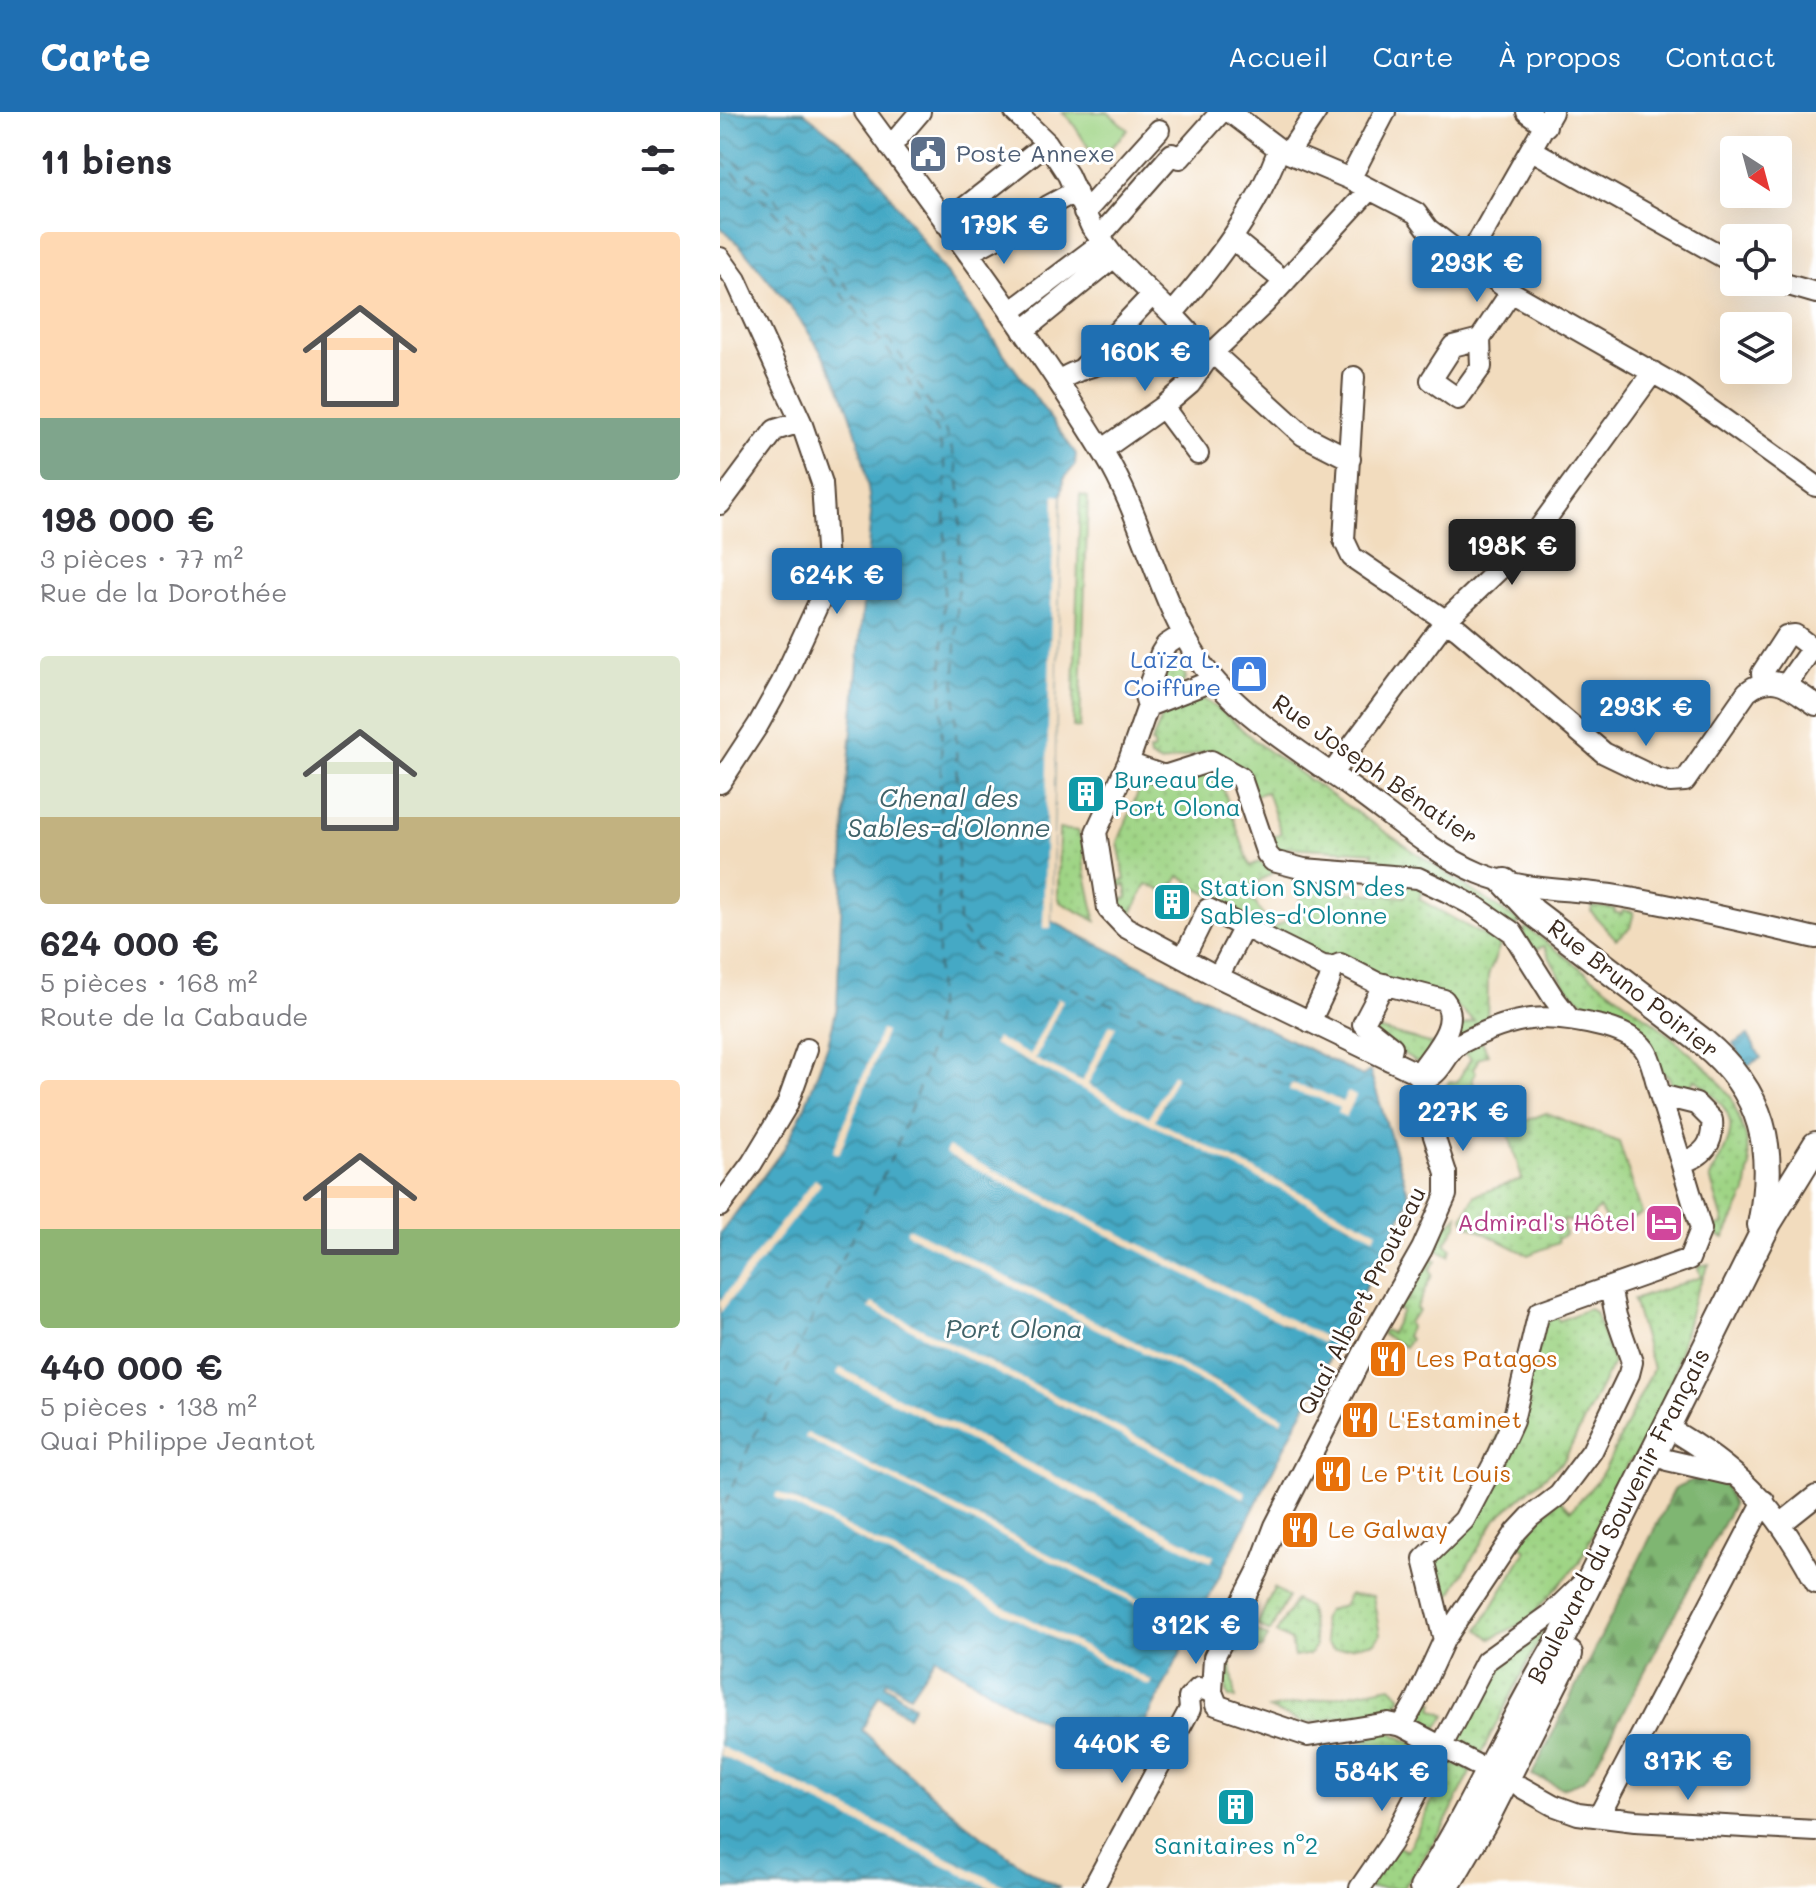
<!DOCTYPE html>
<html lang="fr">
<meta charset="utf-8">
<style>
:root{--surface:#fff;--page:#f2f2f3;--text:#2b2b33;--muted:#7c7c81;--accent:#1f6fb2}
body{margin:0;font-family:Mali,sans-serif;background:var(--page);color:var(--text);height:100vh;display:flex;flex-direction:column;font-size:30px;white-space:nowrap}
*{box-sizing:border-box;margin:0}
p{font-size:26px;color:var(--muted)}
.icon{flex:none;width:44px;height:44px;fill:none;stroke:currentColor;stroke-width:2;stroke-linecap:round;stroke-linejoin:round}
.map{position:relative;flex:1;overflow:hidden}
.details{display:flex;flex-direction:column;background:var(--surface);width:720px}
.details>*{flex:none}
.needle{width:52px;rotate:144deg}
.buttons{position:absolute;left:1000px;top:24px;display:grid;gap:16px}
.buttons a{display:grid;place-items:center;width:72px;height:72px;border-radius:8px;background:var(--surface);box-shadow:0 8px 32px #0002;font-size:40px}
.price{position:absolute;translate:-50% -68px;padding:0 18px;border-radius:8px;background:var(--accent);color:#fff;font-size:26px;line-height:52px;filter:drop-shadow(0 2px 4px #0008)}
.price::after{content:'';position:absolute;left:50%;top:48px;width:24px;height:18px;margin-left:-12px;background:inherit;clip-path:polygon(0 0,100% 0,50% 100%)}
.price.on{background:#222;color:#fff}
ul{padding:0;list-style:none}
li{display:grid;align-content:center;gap:16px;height:424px;padding:0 40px}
li span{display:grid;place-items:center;height:248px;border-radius:8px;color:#555}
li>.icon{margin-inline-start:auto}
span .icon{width:144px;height:144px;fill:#fffc;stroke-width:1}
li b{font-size:34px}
h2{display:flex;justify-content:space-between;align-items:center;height:96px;padding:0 40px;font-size:34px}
header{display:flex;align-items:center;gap:48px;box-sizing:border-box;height:112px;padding:0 40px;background:var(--accent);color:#fff}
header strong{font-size:38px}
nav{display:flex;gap:44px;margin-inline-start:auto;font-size:28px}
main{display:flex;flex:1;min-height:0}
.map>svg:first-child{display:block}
</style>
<header>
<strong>Carte</strong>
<nav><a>Accueil</a><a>Carte</a><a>À propos</a><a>Contact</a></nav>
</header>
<main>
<section class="details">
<h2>11 biens<svg class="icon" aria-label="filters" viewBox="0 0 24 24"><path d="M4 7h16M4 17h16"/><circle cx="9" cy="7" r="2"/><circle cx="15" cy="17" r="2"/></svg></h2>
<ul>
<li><span style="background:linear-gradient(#ffd9b3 75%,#7fa58c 0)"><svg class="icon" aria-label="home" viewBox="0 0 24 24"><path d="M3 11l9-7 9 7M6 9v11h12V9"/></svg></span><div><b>198 000 €</b><p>3 pièces · 77 m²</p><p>Rue de la Dorothée</p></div></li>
<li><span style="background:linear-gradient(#dfe7d0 65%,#c2b280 0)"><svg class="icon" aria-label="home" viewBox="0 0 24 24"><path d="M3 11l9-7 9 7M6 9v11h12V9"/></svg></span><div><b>624 000 €</b><p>5 pièces · 168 m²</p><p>Route de la Cabaude</p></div></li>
<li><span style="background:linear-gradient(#ffd9b3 60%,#8fb573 0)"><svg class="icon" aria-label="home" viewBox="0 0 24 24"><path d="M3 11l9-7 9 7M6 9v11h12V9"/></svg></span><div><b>440 000 €</b><p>5 pièces · 138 m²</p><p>Quai Philippe Jeantot</p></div></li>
</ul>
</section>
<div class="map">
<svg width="1096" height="1776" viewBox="0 0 1096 1776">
<defs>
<pattern id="green-dots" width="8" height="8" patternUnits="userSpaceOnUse" patternTransform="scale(2)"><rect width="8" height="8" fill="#9fd485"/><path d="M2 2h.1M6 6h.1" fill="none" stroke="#8ab672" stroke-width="1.8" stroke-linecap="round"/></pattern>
<pattern id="forest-firs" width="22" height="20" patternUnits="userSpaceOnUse" patternTransform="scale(2)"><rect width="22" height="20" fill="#7fb672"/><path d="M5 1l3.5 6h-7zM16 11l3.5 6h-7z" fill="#69945d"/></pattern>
<pattern id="water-waves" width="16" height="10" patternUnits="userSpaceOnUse" patternTransform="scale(2)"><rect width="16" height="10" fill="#45a9c5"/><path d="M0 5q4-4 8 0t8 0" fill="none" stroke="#3b8a9f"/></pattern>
</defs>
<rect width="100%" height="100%" fill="#fff"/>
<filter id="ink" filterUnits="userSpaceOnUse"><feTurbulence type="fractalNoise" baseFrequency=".0125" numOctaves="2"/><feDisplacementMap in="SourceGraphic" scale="16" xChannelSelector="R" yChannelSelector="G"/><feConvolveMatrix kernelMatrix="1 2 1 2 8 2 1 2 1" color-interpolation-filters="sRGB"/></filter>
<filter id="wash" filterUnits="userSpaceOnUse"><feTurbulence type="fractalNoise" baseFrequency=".006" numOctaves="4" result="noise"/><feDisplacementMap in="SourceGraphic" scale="32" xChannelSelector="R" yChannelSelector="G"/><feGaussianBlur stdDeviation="1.8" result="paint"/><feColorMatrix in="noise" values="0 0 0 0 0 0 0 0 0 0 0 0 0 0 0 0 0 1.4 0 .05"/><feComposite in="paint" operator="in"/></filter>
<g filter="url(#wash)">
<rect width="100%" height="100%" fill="#f2dcbe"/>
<!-- green -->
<path fill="url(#green-dots)" stroke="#6d7f52" stroke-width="2" d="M360,383l8,2 -8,231 -7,-1z
M449,541l6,3 11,21 -3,6 -29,10z
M481,587c16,4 48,39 66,51 83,59 168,116 253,172l-4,5 -144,-61 1,-14 -86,-5 -1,10 -8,-1 -7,-18 10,-5 -14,-41 -12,3 -37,-39 -11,-5 -46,12 -11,-6 -1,-6h4l1,-7 -3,-1 14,-32z
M492,658l22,10 -12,5 28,81 9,-4 15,10 -21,13 -6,12 9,7 15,25 32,-18 -3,-6 1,-17 104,9 2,-14 17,4 -5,12 81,46 -12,31 -1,52 -36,15 6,-15 17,-7 -30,-25 -120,-35 -106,-57v-5l-30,-15 1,-3 -10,-5 -10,18 -22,-10 -17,33 -9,-5 -6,-11 13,-3 -2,-13 -12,2 -1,-3 12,-4 -7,-38 21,-52 -12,-5 1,-3 6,-4 25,9z
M339,717l19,2 6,17v17l12,56 -36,-19 -2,-7z
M872,794l23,3 -1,3 8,2 1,-4 11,2 -4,16 -14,11 -25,-27z
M807,816l134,100 50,44 20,25 15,40 4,29 -4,27 -22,45 -7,-3 -1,-8 8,-3 -14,-47c28,-50 31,-60 -15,-98l-6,10 -16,-1 -4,-11 -10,-8 -29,-42 3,-9c-10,-3 -21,-5 -31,-8 -33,-9 -44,-36 -58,-64l-12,5 -8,-15v-7z
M657,917l56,15 -10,21 -61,-35z
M761,927l7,15 -9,4 -6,11 3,3 -4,7 2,6 -4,2 5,11h2l2,9 -37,13 -6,-19 14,-20 7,1 14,-24 -12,-8z
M826,1001l73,29 23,72 -31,14 -12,-20 -9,11 -11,4 -16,-3 2,15 -8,4 1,4 -30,12 -62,-31 -3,-6 12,-23 47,-16 -15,-51z
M738,1103l-1,11 -12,17 6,5 -2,8 -20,-10 14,-26 8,4z
M704,1144l12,5 -6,8 2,6 -16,34 3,2 -11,11 2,6 -4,8 4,3 -5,8 -23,-13 2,-4 7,3 11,-22 -5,-3 5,-10 5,3 15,-29 -4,-4z
M989,1152l-16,35 -21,85 -29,65 -16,15 -48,99 -51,57 -37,19 -12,-10 47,-79 -9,-8 43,-43 11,11 27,-30 10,-17 45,-94 -20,-69 68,-23 -4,-11z
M868,1197l7,3 18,51 -49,97 -68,59 -53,88 -12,-46 35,-35 69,-195 19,-19 5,9z
M554,1476l14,9 -18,35 -13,-7z
M629,1483l24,1 7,39 -5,7 -41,8 -8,-7 -4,-23 5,-9 17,-6z
M575,1488l14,8 6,38 -5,8 -16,3 -3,-16 -15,-8z
M521,1511l27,14 -6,11 -33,5 7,45 -7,-1 -2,-4 -4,-34z
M827,1513l-67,131 -27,-15 33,-69z
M671,1574l11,11 -5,8 -9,4 -84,14 -35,-14z
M703,1586l11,5 -2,5 14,7 -8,12 -7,5 -16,-7 -2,-9z
M665,1618l38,18 -10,21 -56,-31 1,-4z
M722,1649h7l22,10 -28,56 -39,61h-37l29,-42 11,5 39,-78 -9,-6z"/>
<!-- forest -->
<path fill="url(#forest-firs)" stroke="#5d7048" stroke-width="2" d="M991,1367l14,7 8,19 -137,258 -14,18 -20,7 -30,-13 143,-287 18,-8z"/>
<!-- pitch -->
<path fill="#9fd485" stroke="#6d7f52" stroke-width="2" d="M342,0h46l20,18 -31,31 -25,-39z"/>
<!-- water -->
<path fill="url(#water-waves)" stroke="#406a72" stroke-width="2" d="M0,0h83l51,40 17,17 205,285 -1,11 -11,14 -3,17 -10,425 311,155 8,-5 40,128 -285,564 -107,-54 -82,-52 -26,38 -23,-14 -2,3 29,22 -6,10 -29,-21 -17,35c61,57 124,118 198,158h-340v-654l65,-87 19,-38 24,-65 9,-37 9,-211 25,-282c-9,-100 -41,-162 -105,-237 -14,-17 -28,-36 -46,-50z
M1028,923l13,23 -15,8 -13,-22z"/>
<!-- pier -->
<path fill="#f2dcbe" d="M334,383l7,1 -10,432h-8z
M338,886l5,2 -28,59 47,23 28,-58 6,2 -28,59 61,32 23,-42h2l2,2 -21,43 222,111 -3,6 -381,-193 3,-6 34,17z
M161,918l5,2 -47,122 -6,-2z
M571,972l30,8 21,10 6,-10 8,4 -10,21 -9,-4 2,-5 -21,-10 -29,-7z
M228,1035l377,190 -3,6 -377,-190z
M95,1067l6,5 -101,129v-12z
M188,1115l376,190 -3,5 -375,-189z
M152,1191l374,189 -2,6 -375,-190z
M120,1256l374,188 -3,6 -374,-188z
M87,1321l375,188 -1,2 -2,2 -374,-187z
M57,1380l375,189 -1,3 -2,2 -374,-189z
M0,1634l289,142h-18l-271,-133z"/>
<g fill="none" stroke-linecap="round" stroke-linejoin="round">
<!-- ferry -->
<path stroke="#406369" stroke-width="2" stroke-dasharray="10 8" stroke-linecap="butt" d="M0,39l38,29 39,43 104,133 44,74 11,32 5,34 -6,177 4,252 17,24 333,136 3,5
M0,48l56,53 122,150 40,71 8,35 -9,537 -13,68 -31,81 -145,294 -28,68"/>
</g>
</g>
<g filter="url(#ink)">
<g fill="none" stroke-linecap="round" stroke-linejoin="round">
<!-- minor casing -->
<g stroke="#564536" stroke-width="24">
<path id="minor" d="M145,0c82,112 167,224 240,343 37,61 51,135 88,196 35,59 108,100 163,140 39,28 78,63 123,82 45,19 92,15 139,23 66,11 132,27 198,42
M295,0l32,31 21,32 23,51 23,31 58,57 38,41
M510,0l49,37 71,30 66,34 12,16 83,63 169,96 136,98
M807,0l19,14
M170,35l30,-35
M812,38l202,113
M569,40l27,-40
M630,67l35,-67
M364,101l75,-83
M225,111l102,-80
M379,125l73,-83 8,4 41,-46
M513,127l52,43
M248,141l74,-40 6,-7 28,-15
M0,146l16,22 65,142 21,61 5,82 -8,37 -37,80 -24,43 -38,58
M747,149l85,-149
M1058,170l38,11
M290,200l93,-70
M452,202c43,-50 84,-102 107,-165
M303,219l91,-74
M760,227l-27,7 -22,34 27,19 23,-32 -1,-28 31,-47
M493,241l90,82 47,24
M361,258l71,-75
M634,265l-10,163 8,17 106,72 146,124 52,25 14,4 15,-1 62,-89c27,-22 45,-3 69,13
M338,269c33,-22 102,-29 142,-36
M443,295l35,47
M382,338l61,-43 27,-23 20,-29 54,-51 105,-114
M0,392l55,-74 26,-8
M463,522l-17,11 -5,8 -16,43 3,10 -20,57 -32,69 12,77 17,18 93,50 209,101
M1043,570l-1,-9 24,-37 9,-1 13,10 2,6 -24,34
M428,594l56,-22 7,-7
M408,651l36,13 47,-15 30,17 26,76 6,7 31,8 114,9 28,13 30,16 36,25 41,65 16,21
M612,661l114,-153 86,-82 121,-166
M464,845l24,-48 115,57 10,1 7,-3 35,18 69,18c19,24 -13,54 -26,75
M498,865l26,-50
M664,872l-21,40 29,23 -3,13
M590,910l19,-40 4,-15
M707,966c16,-6 19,-27 34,-35 55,-28 85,-31 144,-16 14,4 35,12 42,26 6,12 9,28 13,42l36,9 16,16c2,23 -8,37 -31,42l20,67 -12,30 -150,53 -26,109 -20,44 -29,55 -40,39 20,81
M940,983l21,67
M0,1094l32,-43 35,-58 20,-56
M960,1323c67,41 100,79 136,148
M947,1348l61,14
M1062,1411l34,-27
M492,1580l2,-35 44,-86 17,-45 99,-193 48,-84 24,-54v-22l-23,-71 -1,-10 5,-14
M496,1593l92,31 80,-13 14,3 73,38
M470,1597l-1,-11 10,-10 13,4 4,10
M682,1614l13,-23 29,-63 72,-108 14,-15 29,-22 33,-44 37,-77 3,-12 -16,-46 -6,-29
M801,1675l32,18 25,9 57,7 181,10
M879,1704l165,-315
M373,1776l97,-179
M640,1776l31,-45 95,-182 64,-46 33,-32"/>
</g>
<!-- major casing -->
<g stroke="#564536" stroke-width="30">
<path id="major" d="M785,770l28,30 170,130c61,50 73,107 58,183
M703,1776c51,-80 88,-168 138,-249l207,-416 48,-78
M725,1776l40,-68 84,-166"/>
</g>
<!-- minor -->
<use href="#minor" stroke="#fff" stroke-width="20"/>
<!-- major -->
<use href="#major" stroke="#fff" stroke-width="26"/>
</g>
</g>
<!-- icons -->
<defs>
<g id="civic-square" transform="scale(2)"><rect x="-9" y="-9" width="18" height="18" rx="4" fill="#5c6f8a" stroke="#fff"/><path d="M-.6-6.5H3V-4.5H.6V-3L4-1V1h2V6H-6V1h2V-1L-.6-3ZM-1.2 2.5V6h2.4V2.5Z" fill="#fff"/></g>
<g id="shop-square" transform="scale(2)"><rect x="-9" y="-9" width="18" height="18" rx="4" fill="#3f7fe0" stroke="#fff"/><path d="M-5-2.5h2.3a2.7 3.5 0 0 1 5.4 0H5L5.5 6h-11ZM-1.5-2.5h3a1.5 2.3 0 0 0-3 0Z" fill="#fff"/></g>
<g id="building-square" transform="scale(2)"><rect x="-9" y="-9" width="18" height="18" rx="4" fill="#0f9aa8" stroke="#fff"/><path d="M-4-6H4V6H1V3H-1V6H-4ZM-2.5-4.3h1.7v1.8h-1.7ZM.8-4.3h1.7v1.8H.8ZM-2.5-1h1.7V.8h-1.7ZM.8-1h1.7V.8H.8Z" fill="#fff"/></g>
<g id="hotel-square" transform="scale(2)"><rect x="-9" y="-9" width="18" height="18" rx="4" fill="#d1479c" stroke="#fff"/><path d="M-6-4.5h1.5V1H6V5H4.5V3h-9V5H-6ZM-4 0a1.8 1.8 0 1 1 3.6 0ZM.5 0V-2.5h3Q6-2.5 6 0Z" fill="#fff"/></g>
<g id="restaurant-square" transform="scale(2)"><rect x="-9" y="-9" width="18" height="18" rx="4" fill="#e8710a" stroke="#fff"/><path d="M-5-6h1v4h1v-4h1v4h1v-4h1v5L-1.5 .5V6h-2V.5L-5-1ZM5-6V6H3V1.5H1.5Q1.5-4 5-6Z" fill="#fff"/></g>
</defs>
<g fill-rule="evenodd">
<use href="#civic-square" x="208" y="42"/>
<use href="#shop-square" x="529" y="562"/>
<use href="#building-square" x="366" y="682"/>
<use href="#building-square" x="452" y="790"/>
<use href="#hotel-square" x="944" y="1111"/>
<use href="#restaurant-square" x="668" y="1247"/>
<use href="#restaurant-square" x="640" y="1308"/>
<use href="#restaurant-square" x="613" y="1362"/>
<use href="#restaurant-square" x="580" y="1418"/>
<use href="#building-square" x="516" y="1695"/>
</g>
<g text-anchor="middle" stroke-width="6" stroke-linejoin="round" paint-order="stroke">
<!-- service labels -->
<g font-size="24" fill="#4e5e75" stroke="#fff" text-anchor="start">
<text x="236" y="50">Poste Annexe</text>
</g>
<!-- shop labels -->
<g font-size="24" fill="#366cbe" stroke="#fff" text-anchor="end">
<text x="501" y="556">Laïza L.<tspan x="501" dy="28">Coiffure</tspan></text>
</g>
<!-- street labels -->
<g font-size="24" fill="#3b2a1e" stroke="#fff">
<text transform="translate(655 658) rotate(35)" y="8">Rue Joseph Bénatier</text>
<text transform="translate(913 877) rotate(38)" y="8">Rue Bruno Poirier</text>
<text transform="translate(642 1189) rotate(-63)" y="8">Quai Albert Prouteau</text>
<text transform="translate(899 1404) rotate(-63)" y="8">Boulevard du Souvenir Français</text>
</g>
<!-- culture labels -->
<g font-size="24" fill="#0d838f" stroke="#fff" text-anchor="start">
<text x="394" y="676">Bureau de<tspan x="394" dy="28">Port Olona</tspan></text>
<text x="480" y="784">Station SNSM des<tspan x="480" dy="28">Sables-d'Olonne</tspan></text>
<text x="516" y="1742" text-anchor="middle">Sanitaires n°2</text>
</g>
<!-- hotel labels -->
<g font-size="24" fill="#b23c85" stroke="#fff" text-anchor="end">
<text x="916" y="1119">Admiral's Hôtel</text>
</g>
<!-- food labels -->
<g font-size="24" fill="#c56008" stroke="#fff" text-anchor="start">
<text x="696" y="1255">Les Patagos</text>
<text x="668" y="1316">L'Estaminet</text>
<text x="641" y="1370">Le P'tit Louis</text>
<text x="608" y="1426">Le Galway</text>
</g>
<!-- water labels -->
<g font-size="26" font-style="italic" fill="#406369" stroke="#fff">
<text x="229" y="695">Chenal des<tspan x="229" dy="30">Sables-d'Olonne</tspan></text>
<text x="294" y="1226">Port Olona</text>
</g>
</g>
</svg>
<div class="buttons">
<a><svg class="needle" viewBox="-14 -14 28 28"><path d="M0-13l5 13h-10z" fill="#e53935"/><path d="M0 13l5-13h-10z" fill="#7c7c81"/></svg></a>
<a><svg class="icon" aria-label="locate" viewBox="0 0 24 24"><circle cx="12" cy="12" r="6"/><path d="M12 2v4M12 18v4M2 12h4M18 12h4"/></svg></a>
<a><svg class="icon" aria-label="layers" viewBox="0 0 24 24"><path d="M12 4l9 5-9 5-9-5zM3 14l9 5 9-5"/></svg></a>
</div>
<b class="price" style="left:284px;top:154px">179K €</b>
<b class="price" style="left:757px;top:192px">293K €</b>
<b class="price" style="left:425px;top:281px">160K €</b>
<b class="price on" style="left:792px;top:475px">198K €</b>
<b class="price" style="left:117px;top:504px">624K €</b>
<b class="price" style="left:926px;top:636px">293K €</b>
<b class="price" style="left:743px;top:1041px">227K €</b>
<b class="price" style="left:476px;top:1554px">312K €</b>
<b class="price" style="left:402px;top:1673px">440K €</b>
<b class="price" style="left:968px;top:1690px">317K €</b>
<b class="price" style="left:662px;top:1701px">584K €</b>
</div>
</main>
